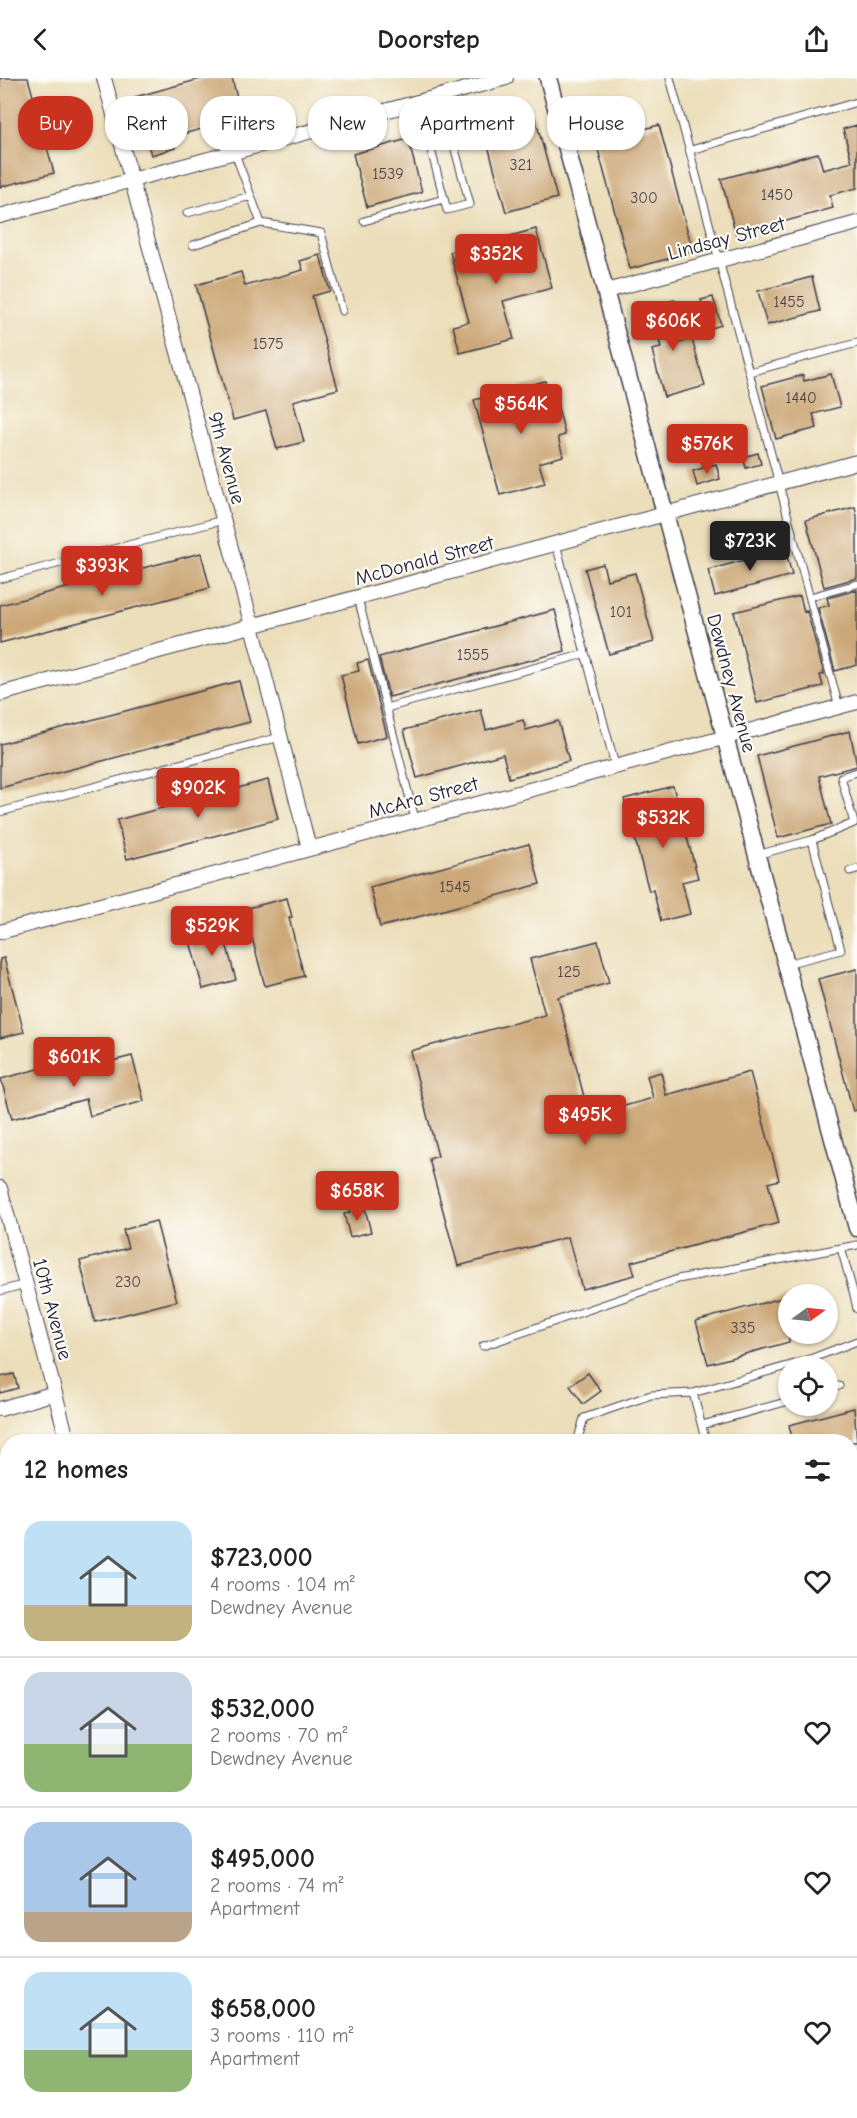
<!DOCTYPE html>
<meta charset="utf-8">
<style>
:root{--surface:#fff;--page:#f6f6f6;--text:#222;--muted:#767676;--line:#e0e0e0;--accent:#c8321e}
body{margin:0;font-family:"Comic Neue",sans-serif;background:var(--page);color:var(--text);height:100vh;display:flex;flex-direction:column;font-size:22px;white-space:nowrap}
*{box-sizing:border-box;margin:0}
p{font-size:20px;color:var(--muted)}
.icon{flex:none;width:33px;height:33px;fill:none;stroke:currentColor;stroke-width:2;stroke-linecap:round;stroke-linejoin:round}
.map{position:relative;flex:1;overflow:hidden}
.side{position:absolute;left:0px;top:1356px;width:858px;height:684px;display:flex;flex-direction:column;background:var(--surface);border-radius:24px 24px 0 0;box-shadow:0 2px 4px #0004}
.side>*{flex:none}
.banner{position:absolute;left:18px;top:18px;width:822px;height:54px;display:flex;gap:12px}
.needle{width:39px;rotate:75deg}
.fabs{position:absolute;left:778px;top:1206px;display:grid;gap:12px}
.fabs a{display:grid;place-items:center;width:60px;height:60px;border-radius:50%;background:var(--surface);box-shadow:0 2px 4px #0004;font-size:30px}
.price{position:absolute;translate:-50% -51px;padding:0 14px;border-radius:6px;background:var(--accent);color:#fff;font-size:20px;line-height:39px;filter:drop-shadow(0 2px 3px #0008)}
.price::after{content:'';position:absolute;left:50%;top:36px;width:18px;height:14px;margin-left:-9px;background:inherit;clip-path:polygon(0 0,100% 0,50% 100%)}
.price.current{background:#222;color:#fff}
ul{padding:0;list-style:none}
li{display:flex;align-items:center;gap:18px;height:150px;padding:0 24px}
li+li{border-top:2px solid var(--line)}
li span{display:grid;place-items:center;flex:none;width:168px;height:120px;border-radius:18px;color:#555}
li>.icon{margin-inline-start:auto}
span .icon{width:72px;height:72px;fill:#fffc;stroke-width:1}
li b{font-size:26px}
h2{display:flex;justify-content:space-between;align-items:center;height:72px;padding:0 24px;font-size:26px}
.pill{padding:0 21px;border-radius:24px;background:var(--surface);box-shadow:0 2px 4px #0004;font-size:21px;line-height:54px}
.pill.current{background:var(--accent);color:#fff}
header{display:flex;justify-content:space-between;align-items:center;height:78px;padding:0 24px;background:var(--surface);font-size:27px;font-weight:600}
.map>svg:first-child{display:block}
</style>
<header><svg class="icon" aria-label="back" viewBox="0 0 24 24"><path d="M15 5l-7 7 7 7"/></svg>Doorstep<svg class="icon" aria-label="share" viewBox="0 0 24 24"><path d="M12 15V3M7 8l5-5 5 5M5 13v7h14v-7"/></svg></header>
<div class="map">
<svg width="857" height="2040" viewBox="0 0 857 2040">
<rect width="100%" height="100%" fill="#fdfcf7"/>
<filter id="ink" filterUnits="userSpaceOnUse"><feTurbulence type="fractalNoise" baseFrequency=".0167" numOctaves="2"/><feDisplacementMap in="SourceGraphic" scale="12" xChannelSelector="R" yChannelSelector="G"/><feConvolveMatrix kernelMatrix="1 2 1 2 8 2 1 2 1" color-interpolation-filters="sRGB"/></filter>
<filter id="wash" filterUnits="userSpaceOnUse"><feTurbulence type="fractalNoise" baseFrequency=".008" numOctaves="4" result="noise"/><feDisplacementMap in="SourceGraphic" scale="24" xChannelSelector="R" yChannelSelector="G"/><feGaussianBlur stdDeviation="1.35" result="paint"/><feColorMatrix in="noise" values="0 0 0 0 0 0 0 0 0 0 0 0 0 0 0 0 0 1.4 0 .05"/><feComposite in="paint" operator="in"/></filter>
<g filter="url(#wash)">
<rect width="100%" height="100%" fill="#ecdeba"/>
<g id="blocks">
<!-- building -->
<path fill="#cca777" d="M0,0h28l26,95 -54,14z
M204,0h28l10,40 -70,19 3,11 -24,7 -16,-58z
M535,39l22,81 -51,14 -22,-81z
M659,47l34,127 -63,17 -34,-127z
M857,47v63l-27,7 3,13 -97,27 -15,-56 97,-26 5,17 29,-8 -9,-33z
M408,61l14,53 -55,15 -14,-53z
M536,151l16,59 -49,13 11,38 -54,14 -7,-27 16,-4 -19,-70z
M320,177l10,36 -18,5 26,93 -45,12 11,41 -27,7 -11,-38 -33,9 -37,-135 45,-13 4,14 58,-16 -3,-9z
M812,199l8,34 -53,14 -9,-34z
M713,219l8,28 -12,4 -8,-29z
M674,222l4,15 -5,1 7,27 12,-4 13,47 -41,11 -12,-47 9,-2 -6,-27 -10,3 -4,-15z
M831,296l9,33 -27,7 4,14 -41,11 -14,-53 41,-11 1,6z
M545,303l5,20 6,-2 9,36 -7,2 5,19 -24,7 6,20 -45,12 -26,-95z
M758,375l3,11 -15,4 -3,-11z
M716,386l4,15 -23,7 -4,-15z
M855,429l2,9v62l-33,9 -18,-67z
M785,471l7,26 -77,21 -7,-26z
M201,475l9,35 -210,55v-38z
M603,486l4,16 28,-7 19,69 -45,12 -24,-85z
M857,512v75l-22,6 -17,-63 11,-3 -2,-7z
M800,518l4,16 3,-1 17,63 -4,1 3,11 -66,17 -23,-91z
M555,532l10,41 -176,46 -10,-40z
M368,582l19,76 -29,8 -17,-69 18,-4 -2,-8z
M239,603l11,41 -250,66v-44z
M481,632l5,20 37,-10 3,10 32,-9 11,40 -60,17 -6,-24 -86,24 -13,-48z
M850,653l7,35 -38,10 12,48 -53,14 -21,-82z
M268,702l10,39 -151,40 -10,-39z
M673,708l25,92 -16,4 8,32 -29,7 -8,-31 -4,1 -25,-92z
M529,766l11,40 -160,43 -10,-40z
M287,820l5,19 -3,1 15,58 -39,10 -16,-59 -4,1 -5,-18z
M221,847l15,55 -33,9 -15,-55z
M598,863l11,42 -51,14 31,119 64,-18 -6,-22 14,-4 5,23 84,-23 29,108 -11,3 11,40 -148,39 4,13 -53,14 -14,-52 -110,29 -29,-107 9,-3 -28,-105 135,-36 -15,-56z
M4,880l20,74 -24,6v-79z
M857,891v141l-4,1 -35,-132z
M132,978l12,45 -54,15 -4,-17 -74,20 -11,-40 74,-20 3,11z
M364,1127l7,27 -21,5 -6,-23 6,-1 -1,-4z
M156,1143l21,80 -82,21 -15,-61 48,-13 -5,-18z
M789,1218v46l-81,22 -12,-43z
M588,1295l13,18 -18,13 -13,-18z
M14,1296l4,14 -18,5v-16z
M854,1330l3,34h-64l-4,-17z"/>
</g>
</g>
<g filter="url(#ink)">
<use href="#blocks" fill-opacity="0" stroke="#403e4e" stroke-width="1.5"/>
<g fill="none" stroke-linecap="round" stroke-linejoin="round">
<!-- service casing -->
<g stroke="#403e4e" stroke-width="9">
<path id="service" d="M670,0l169,629
M418,23l29,109 23,-6 -30,-109
M448,47l75,-18
M691,72l166,-48
M187,135l64,-17 -17,-45
M364,143l80,-22
M261,145l60,10 21,78
M193,167l68,-22 -10,-27
M750,294l107,-29
M556,466l59,221
M0,501l223,-59
M810,519l47,-13
M358,520l57,221
M386,630l199,-54
M0,734l280,-75
M812,762l42,-17 -13,-46 16,-5
M757,777l55,-15 29,110 -55,14
M850,793l7,-2
M841,1170l13,47h3
M0,1213l26,-7
M854,1217l3,14
M483,1268l195,-67 179,-34
M828,1311l11,-3
M702,1347l87,-24
M577,1364l7,-24 67,-23 42,-2
M706,1364l-13,-49 112,-32 52,-20
M190,2040l19,-8"/>
</g>
<!-- minor casing -->
<g stroke="#403e4e" stroke-width="16">
<path id="minor" d="M104,0l148,548 57,222
M0,138l506,-138
M606,213l251,-68
M0,616l857,-232
M0,854l857,-230
M0,1110l68,254
M0,1331l55,-16
M249,2032l2,8"/>
</g>
<!-- tertiary casing -->
<g stroke="#403e4e" stroke-width="19">
<path id="tertiary" d="M548,0l309,1150"/>
</g>
<!-- service -->
<use href="#service" stroke="#fff" stroke-width="7"/>
<!-- minor -->
<use href="#minor" stroke="#fff" stroke-width="14"/>
<!-- tertiary -->
<use href="#tertiary" stroke="#fff" stroke-width="16"/>
</g>
</g>
<g text-anchor="middle" stroke-width="4.5" stroke-linejoin="round" paint-order="stroke">
<!-- number labels -->
<g font-size="16" fill="#4c434a">
<text x="521" y="92">321</text>
<text x="388" y="101">1539</text>
<text x="777" y="122">1450</text>
<text x="644" y="125">300</text>
<text x="789" y="229">1455</text>
<text x="268" y="271">1575</text>
<text x="801" y="325">1440</text>
<text x="621" y="539">101</text>
<text x="473" y="582">1555</text>
<text x="455" y="814">1545</text>
<text x="569" y="899">125</text>
<text x="128" y="1209">230</text>
<text x="743" y="1255">335</text>
</g>
<!-- street labels -->
<g font-size="20" fill="#22223b" stroke="#fdfcf7">
<text transform="translate(726 160) rotate(-15)" y="7">Lindsay Street</text>
<text transform="translate(227 380) rotate(75)" y="7">9th Avenue</text>
<text transform="translate(424 482) rotate(-15)" y="7">McDonald Street</text>
<text transform="translate(732 605) rotate(75)" y="7">Dewdney Avenue</text>
<text transform="translate(423 719) rotate(-15)" y="7">McAra Street</text>
<text transform="translate(53 1231) rotate(75)" y="7">10th Avenue</text>
</g>
</g>
</svg>
<div class="fabs">
<a><svg class="needle" viewBox="-14 -14 28 28"><path d="M0-13l5 13h-10z" fill="#e53935"/><path d="M0 13l5-13h-10z" fill="#767676"/></svg></a>
<a><svg class="icon" aria-label="locate" viewBox="0 0 24 24"><circle cx="12" cy="12" r="6"/><path d="M12 2v4M12 18v4M2 12h4M18 12h4"/></svg></a>
</div>
<b class="price" style="left:496px;top:207px">$352K</b>
<b class="price" style="left:673px;top:274px">$606K</b>
<b class="price" style="left:521px;top:357px">$564K</b>
<b class="price" style="left:707px;top:397px">$576K</b>
<b class="price current" style="left:750px;top:494px">$723K</b>
<b class="price" style="left:102px;top:519px">$393K</b>
<b class="price" style="left:198px;top:741px">$902K</b>
<b class="price" style="left:663px;top:771px">$532K</b>
<b class="price" style="left:212px;top:879px">$529K</b>
<b class="price" style="left:74px;top:1010px">$601K</b>
<b class="price" style="left:585px;top:1068px">$495K</b>
<b class="price" style="left:357px;top:1144px">$658K</b>
<div class="banner">
<a class="pill current">Buy</a>
<a class="pill">Rent</a>
<a class="pill">Filters</a>
<a class="pill">New</a>
<a class="pill">Apartment</a>
<a class="pill">House</a>
</div>
<section class="side">
<h2>12 homes<svg class="icon" aria-label="filters" viewBox="0 0 24 24"><path d="M4 7h16M4 17h16"/><circle cx="9" cy="7" r="2"/><circle cx="15" cy="17" r="2"/></svg></h2>
<ul>
<li><span style="background:linear-gradient(#bfe0f5 70%,#c2b280 0)"><svg class="icon" aria-label="home" viewBox="0 0 24 24"><path d="M3 11l9-7 9 7M6 9v11h12V9"/></svg></span><div><b>$723,000</b><p>4 rooms · 104 m²</p><p>Dewdney Avenue</p></div><svg class="icon" aria-label="heart" viewBox="0 0 24 24"><path d="M12 20l-8-8c-3-5 5-10 8-4 3-6 11-1 8 4z"/></svg></li>
<li><span style="background:linear-gradient(#c9d6e8 60%,#8fb573 0)"><svg class="icon" aria-label="home" viewBox="0 0 24 24"><path d="M3 11l9-7 9 7M6 9v11h12V9"/></svg></span><div><b>$532,000</b><p>2 rooms · 70 m²</p><p>Dewdney Avenue</p></div><svg class="icon" aria-label="heart" viewBox="0 0 24 24"><path d="M12 20l-8-8c-3-5 5-10 8-4 3-6 11-1 8 4z"/></svg></li>
<li><span style="background:linear-gradient(#a9c7e8 75%,#b9a48a 0)"><svg class="icon" aria-label="home" viewBox="0 0 24 24"><path d="M3 11l9-7 9 7M6 9v11h12V9"/></svg></span><div><b>$495,000</b><p>2 rooms · 74 m²</p><p>Apartment</p></div><svg class="icon" aria-label="heart" viewBox="0 0 24 24"><path d="M12 20l-8-8c-3-5 5-10 8-4 3-6 11-1 8 4z"/></svg></li>
<li><span style="background:linear-gradient(#bfe0f5 65%,#8fb573 0)"><svg class="icon" aria-label="home" viewBox="0 0 24 24"><path d="M3 11l9-7 9 7M6 9v11h12V9"/></svg></span><div><b>$658,000</b><p>3 rooms · 110 m²</p><p>Apartment</p></div><svg class="icon" aria-label="heart" viewBox="0 0 24 24"><path d="M12 20l-8-8c-3-5 5-10 8-4 3-6 11-1 8 4z"/></svg></li>
</ul>
</section>
</div>
